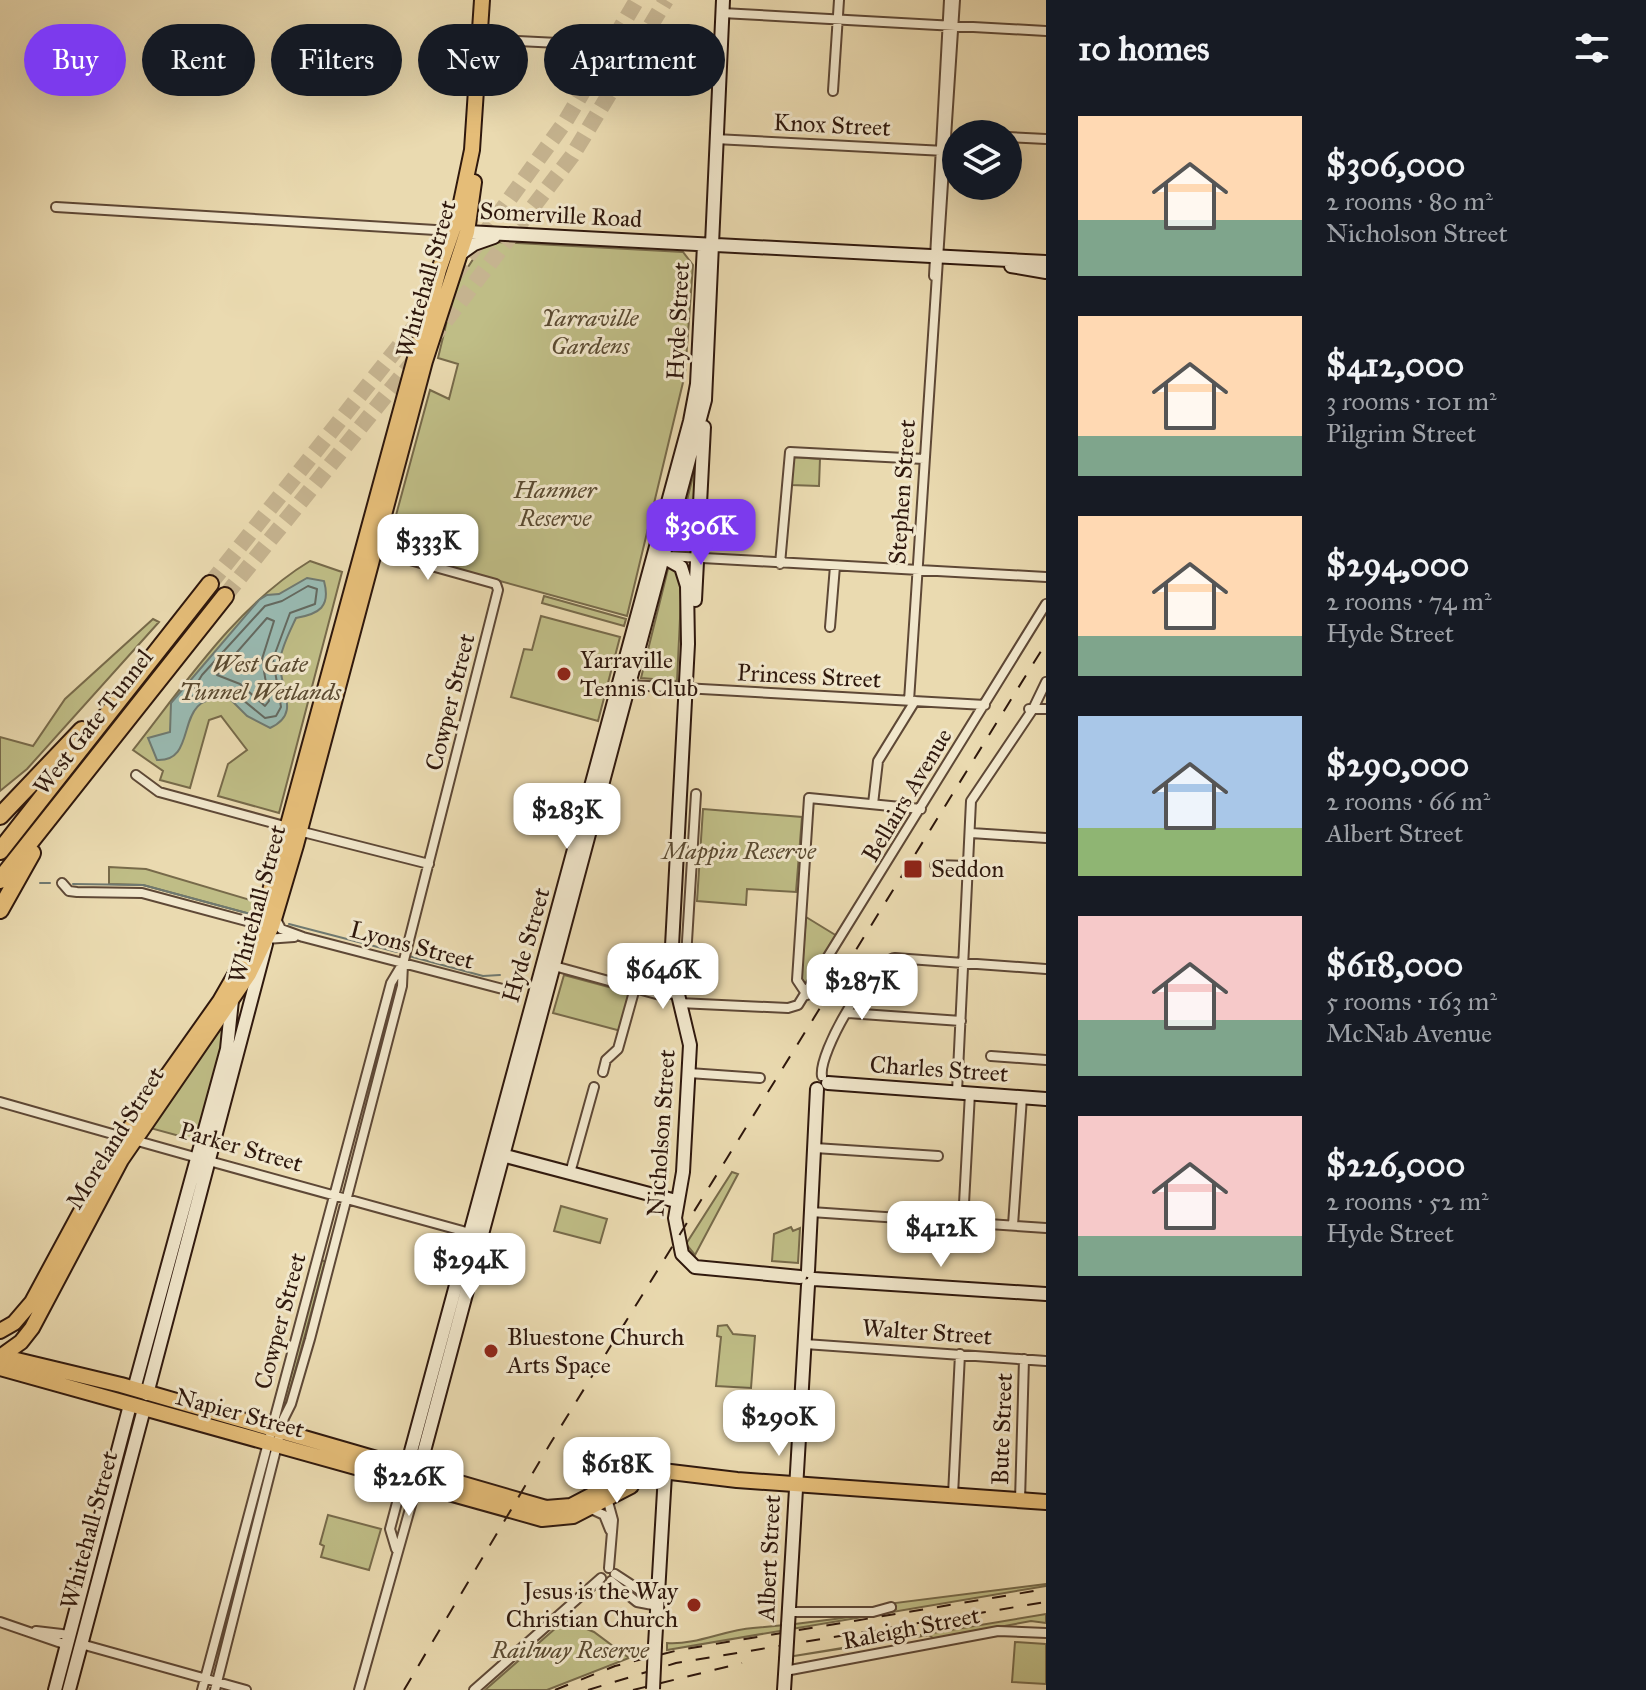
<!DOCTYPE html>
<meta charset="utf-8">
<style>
:root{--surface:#171b24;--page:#242831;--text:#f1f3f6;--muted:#9ea1a6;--accent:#7c3aed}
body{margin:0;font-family:"IM FELL Great Primer",serif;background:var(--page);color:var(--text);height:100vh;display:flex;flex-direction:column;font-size:30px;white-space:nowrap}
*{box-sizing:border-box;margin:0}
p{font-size:26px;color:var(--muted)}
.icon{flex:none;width:44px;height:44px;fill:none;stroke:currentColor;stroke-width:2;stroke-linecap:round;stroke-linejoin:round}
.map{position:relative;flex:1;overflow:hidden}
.sheet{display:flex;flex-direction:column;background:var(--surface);width:600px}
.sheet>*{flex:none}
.top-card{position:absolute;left:24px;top:24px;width:760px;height:72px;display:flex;gap:16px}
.buttons{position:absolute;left:942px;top:120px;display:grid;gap:16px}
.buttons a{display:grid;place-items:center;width:80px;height:80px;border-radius:50%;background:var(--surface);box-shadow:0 8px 32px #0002;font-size:40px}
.price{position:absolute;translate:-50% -68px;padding:0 18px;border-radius:16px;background:#fff;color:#222;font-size:26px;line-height:52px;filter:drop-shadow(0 2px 4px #0008)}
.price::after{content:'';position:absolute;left:50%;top:48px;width:24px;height:18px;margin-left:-12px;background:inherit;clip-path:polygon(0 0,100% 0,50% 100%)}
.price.active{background:var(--accent);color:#fff}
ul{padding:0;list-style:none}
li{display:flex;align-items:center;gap:24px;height:200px;padding:0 32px}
li span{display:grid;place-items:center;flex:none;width:224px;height:160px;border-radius:0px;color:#555}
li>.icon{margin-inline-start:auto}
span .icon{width:96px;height:96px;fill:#fffc;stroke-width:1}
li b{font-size:34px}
h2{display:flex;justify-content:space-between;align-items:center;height:96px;padding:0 32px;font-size:34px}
.tag{padding:0 28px;border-radius:36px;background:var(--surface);box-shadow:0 8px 32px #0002;font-size:28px;line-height:72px}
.tag.active{background:var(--accent);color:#fff}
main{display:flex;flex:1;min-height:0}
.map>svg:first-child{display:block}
</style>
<main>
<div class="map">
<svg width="1046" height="1690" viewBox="0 0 1046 1690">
<rect width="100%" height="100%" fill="#eadab0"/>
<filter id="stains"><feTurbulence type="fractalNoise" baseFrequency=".0025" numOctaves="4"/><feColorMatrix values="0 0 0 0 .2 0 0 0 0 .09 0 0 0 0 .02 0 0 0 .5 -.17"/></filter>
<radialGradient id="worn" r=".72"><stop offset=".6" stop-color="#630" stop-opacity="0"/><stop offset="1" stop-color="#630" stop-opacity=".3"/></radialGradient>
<!-- green -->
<path fill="#bfbd86" stroke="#776a4a" stroke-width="2" d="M498,242l185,10 10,13 -8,109 -58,242 -189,-52 2,-9 -51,-14 41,-151 19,9 9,-35 -20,-6 17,-71 28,-43z
M699,452l-6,99 -18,-2z
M793,457l27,2 -1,27 -28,-1z
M310,561l32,11 -63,241 -61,-17 10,-32 19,-14 -26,-34 -12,4 -19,68 -30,-8 3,-9 -30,-21c52,-66 104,-145 177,-189z
M669,565l13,12 -5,104 -36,-3z
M544,596l82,23 -2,7 -82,-23z
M541,616l79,21 -22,84 -87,-24 13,-48 8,1z
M153,619l6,3 -132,147 -27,22v-54l33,9 32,-47z
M703,809l99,8 -6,75 -49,-3 -1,16 -49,-4z
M109,867l37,2 111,33 -3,13 -111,-30 -34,-1z
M806,917l31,19 -31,48 -5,-5z
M564,975l67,18 -10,38 -68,-18z
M222,1020l4,2 -3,24 -25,95 -48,-13z
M732,1172l6,2 -43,81 -9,-11z
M561,1206l46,13 -7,24 -46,-12z
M791,1227l2,4 7,-3 -2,35 -26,-2 2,-27z
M319,1258l6,4 -40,146 -3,-4z
M727,1325l6,9 22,2 -4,52 -35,-2 5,-49 -4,-1 1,-10z
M328,1515l53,14 -12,41 -48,-13 3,-11 -4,-2z
M1046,1584v2l-379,64v-7c30,2 57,-13 86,-15 48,-4 96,-10 143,-19l-1,-6z
M1046,1614v9l-15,-2 -97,18 -5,-4 -135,21z
M565,1620l29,12 35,26 -82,32h-62z
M1015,1642l31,2v40l-34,-2z"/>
<!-- water -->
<path fill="#99bab2" stroke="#6f7970" stroke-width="2" d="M307,578l17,3c7,26 -5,33 -28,37 -6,13 -14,28 -16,42 -2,27 23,53 -10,68l-23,-12 -17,-17c-61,-9 -28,63 -73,61l-9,-22 22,-6 1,-29 88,-103 8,-5 12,-1z"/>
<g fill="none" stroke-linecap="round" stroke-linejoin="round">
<!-- shore -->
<path stroke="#646960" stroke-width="2" d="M308,586l9,3 -2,15 -25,9 -17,46 8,48 -5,9 -11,2 -33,-27 -16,-2 -28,9 14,-23 63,-69 17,-5z
M267,618l7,3 -12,38 7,42 -4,5 -25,-22 -23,-9z"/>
<!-- stream -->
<path stroke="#6f7970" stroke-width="2" d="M40,883h10
M73,884l70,1 111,30
M289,924l108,28
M409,956l74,20 17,-1"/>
<!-- highway-tunnel -->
<path stroke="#c5b38f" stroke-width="16" stroke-dasharray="16 8" stroke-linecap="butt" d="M454,276l111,-154 72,-122
M431,340l141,-184 94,-156
M210,584l220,-277
M225,596l191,-238"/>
<!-- street casing -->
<g stroke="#5e4836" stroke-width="12">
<path id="street" d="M722,13l324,18
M480,39l239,12
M833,91l6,-91
M1008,137l38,2
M715,139l230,12
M56,207l396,24
M934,276l15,-276
M667,556l379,21
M780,564l10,-112 134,7
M830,627l5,-61
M630,685l355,20
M909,701l46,-701
M1029,709h17
M136,775l23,17 129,35
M873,804l5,-43 37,-60
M299,831l130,33
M971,833l75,5
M935,865l34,1
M62,883l7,8 8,1 65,1 119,32
M275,917l6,12 22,8 207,54
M266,939l28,-2
M554,966l106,29 16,-2 9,-19 11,-180
M807,995l-10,-15 12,-182 112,11
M679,1003l109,5 10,-3 248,-401
M848,1013l113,8
M991,1056l55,4
M603,1072l3,-12 12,-11 17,-61
M689,1073l71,5
M822,1076c-4,-23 49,-115 73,-118l151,11
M957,1092l14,-291 62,-92 13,-27
M0,1102l123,35
M134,1140l64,18
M815,1148l123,8
M209,1161l261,72
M570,1173l24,-86
M811,1212l235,16
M963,1222l7,-129
M1013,1225l9,-128
M805,1344l241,17
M953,1495l7,-141
M607,1498l6,22 -4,48
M1020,1500l4,-141
M589,1508l15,7 6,15
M396,1549l-6,-20 13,-49
M615,1574l26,17 17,3
M611,1581l26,21 21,4
M788,1612h85l18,-5
M0,1622l67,23
M36,1631l34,4
M81,1644l165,46
M785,1671l213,-40 48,2
M202,1690l189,-707 9,-15
M215,1690l69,-272 7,-14 19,-65 92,-353 1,-22 95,-374 -2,-6 -122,-34
M359,1690l58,-206
M474,1690l127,-112"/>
</g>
<!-- secondary casing -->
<g stroke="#2f180d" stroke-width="16">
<path id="secondary" d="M467,232l579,30
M460,254l14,-10 20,-7
M1011,266l35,6
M658,554l23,13 6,19 1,58 -17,321 19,80 -7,127 -8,46 7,36 13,13 105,10
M695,600l9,-173
M828,1083l218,16
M498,1154l178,47
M808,1271l9,-182
M814,1279l232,15
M134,1389l93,-340 5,-49
M147,1394l119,-450
M407,1466l283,-1045 7,-37 7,-139
M419,1470l286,-1070 18,-400
M788,1625l20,-340
M655,1645l10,-171
M55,1690l75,-285
M69,1690l75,-281
M784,1690l2,-31"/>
</g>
<!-- primary casing -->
<g stroke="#2f180d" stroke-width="18">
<path id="primary" d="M0,1331l14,-8 18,-21 81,-150 107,-151 38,-66 181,-665 20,-58 13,-62 10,-150
M0,1356l121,29 425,123 25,-2 44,-23 39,-13 83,10 309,22
M0,1357l21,-15 11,-14 89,-168 128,-186 23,-48 24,-81 129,-484 42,-129 7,-50
M0,1368l542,151 31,-3 58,-30"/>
</g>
<!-- highway casing -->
<g stroke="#2f180d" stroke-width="20">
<path id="highway" d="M0,816l82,-86
M0,851l210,-267
M0,880l225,-284
M0,910l32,-57"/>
</g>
<!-- street -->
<use href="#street" stroke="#f1e7cc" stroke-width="8"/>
<!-- secondary -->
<use href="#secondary" stroke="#f1e7cc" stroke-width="12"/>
<!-- primary -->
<use href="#primary" stroke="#e5bd78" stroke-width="14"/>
<!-- highway -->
<use href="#highway" stroke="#e5bd78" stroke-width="16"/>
<!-- rail -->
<path stroke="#2f180d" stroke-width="2" stroke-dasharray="14 14" stroke-linecap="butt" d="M404,1690l146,-246 496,-801
M555,1690l60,-24 64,-16 367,-61
M588,1690l88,-27 370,-61
M633,1690l109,-27"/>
<!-- secondary-bridge casing -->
<g stroke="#2f180d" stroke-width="16" stroke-linecap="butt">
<path id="secondary-bridge" d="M786,1659l2,-34
M653,1689l2,-44"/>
</g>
<!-- secondary-bridge -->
<use href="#secondary-bridge" stroke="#f1e7cc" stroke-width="12"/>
</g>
<!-- markers -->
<g fill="#8f2418" stroke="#f1e7cc" stroke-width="3">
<circle cx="564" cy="674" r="8"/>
<rect x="903" y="859" width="20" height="20" rx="4"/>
<circle cx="491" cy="1351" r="8"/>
<circle cx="694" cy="1605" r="8"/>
</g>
<g text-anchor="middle" stroke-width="6" stroke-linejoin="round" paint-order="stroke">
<!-- street labels -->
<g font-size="24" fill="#2f180d" stroke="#f1e7cc">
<text transform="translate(832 125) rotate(3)" y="8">Knox Street</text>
<text transform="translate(561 215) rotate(3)" y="8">Somerville Road</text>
<text transform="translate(426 279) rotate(-74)" y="8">Whitehall Street</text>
<text transform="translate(678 321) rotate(-87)" y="8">Hyde Street</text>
<text transform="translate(902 492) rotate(-86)" y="8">Stephen Street</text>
<text transform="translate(809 676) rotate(3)" y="8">Princess Street</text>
<text transform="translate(450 702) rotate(-76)" y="8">Cowper Street</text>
<text transform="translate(93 722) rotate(-52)" y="8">West Gate Tunnel</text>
<text transform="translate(907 795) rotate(-59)" y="8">Bellairs Avenue</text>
<text transform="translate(257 904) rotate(-75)" y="8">Whitehall Street</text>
<text transform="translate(412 945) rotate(15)" y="8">Lyons Street</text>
<text transform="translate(526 945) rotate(-74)" y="8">Hyde Street</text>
<text transform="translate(939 1069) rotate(4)" y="8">Charles Street</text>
<text transform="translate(661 1133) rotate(-86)" y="8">Nicholson Street</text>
<text transform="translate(115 1138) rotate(-58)" y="8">Moreland Street</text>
<text transform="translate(241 1147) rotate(16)" y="8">Parker Street</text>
<text transform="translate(280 1321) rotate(-75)" y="8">Cowper Street</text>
<text transform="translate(927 1332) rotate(4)" y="8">Walter Street</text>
<text transform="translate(240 1413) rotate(15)" y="8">Napier Street</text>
<text transform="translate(1002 1429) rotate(-88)" y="8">Bute Street</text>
<text transform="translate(89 1530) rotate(-75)" y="8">Whitehall Street</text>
<text transform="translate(769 1558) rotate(-87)" y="8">Albert Street</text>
<text transform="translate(911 1628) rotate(-11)" y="8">Raleigh Street</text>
</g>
<!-- park labels -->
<g font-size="24" font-style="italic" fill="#5a4a31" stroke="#f1e7cc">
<text x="590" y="326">Yarraville<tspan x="590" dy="28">Gardens</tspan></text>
<text x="555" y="498">Hanmer<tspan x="555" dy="28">Reserve</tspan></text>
<text x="260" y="672">West Gate<tspan x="260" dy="28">Tunnel Wetlands</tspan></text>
<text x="739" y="859">Mappin Reserve</text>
<text x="570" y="1658">Railway Reserve</text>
</g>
<!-- poi labels -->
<g font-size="24" fill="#2f180d" stroke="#f1e7cc" text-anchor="start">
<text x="580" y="668">Yarraville<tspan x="580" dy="28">Tennis Club</tspan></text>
<text x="931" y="877">Seddon</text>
<text x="507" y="1345">Bluestone Church<tspan x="507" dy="28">Arts Space</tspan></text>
<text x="678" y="1599" text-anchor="end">Jesus is the Way<tspan x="678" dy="28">Christian Church</tspan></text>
</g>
</g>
<rect width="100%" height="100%" filter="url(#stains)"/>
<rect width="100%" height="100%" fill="url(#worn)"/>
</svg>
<div class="buttons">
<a><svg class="icon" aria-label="layers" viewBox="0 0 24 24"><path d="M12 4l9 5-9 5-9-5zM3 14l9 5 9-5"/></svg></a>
</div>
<b class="price active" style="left:701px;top:567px">$306K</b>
<b class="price" style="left:428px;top:582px">$333K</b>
<b class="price" style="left:567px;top:851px">$283K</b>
<b class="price" style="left:663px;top:1011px">$646K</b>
<b class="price" style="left:862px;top:1022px">$287K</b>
<b class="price" style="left:941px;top:1269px">$412K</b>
<b class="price" style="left:470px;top:1301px">$294K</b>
<b class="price" style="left:779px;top:1458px">$290K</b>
<b class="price" style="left:617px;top:1505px">$618K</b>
<b class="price" style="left:409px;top:1518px">$226K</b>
<div class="top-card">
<a class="tag active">Buy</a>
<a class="tag">Rent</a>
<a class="tag">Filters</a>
<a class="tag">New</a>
<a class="tag">Apartment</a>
</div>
</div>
<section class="sheet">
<h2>10 homes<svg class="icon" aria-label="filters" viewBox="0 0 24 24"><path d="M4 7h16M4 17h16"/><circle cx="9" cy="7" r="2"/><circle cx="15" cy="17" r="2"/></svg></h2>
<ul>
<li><span style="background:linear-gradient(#ffd9b3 65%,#7fa58c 0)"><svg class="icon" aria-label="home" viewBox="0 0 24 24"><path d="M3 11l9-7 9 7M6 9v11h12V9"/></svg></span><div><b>$306,000</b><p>2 rooms · 80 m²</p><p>Nicholson Street</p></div></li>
<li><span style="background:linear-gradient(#ffd9b3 75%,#7fa58c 0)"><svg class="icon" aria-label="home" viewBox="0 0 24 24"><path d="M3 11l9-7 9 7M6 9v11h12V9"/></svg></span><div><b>$412,000</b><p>3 rooms · 101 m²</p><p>Pilgrim Street</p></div></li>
<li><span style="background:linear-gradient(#ffd9b3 75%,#7fa58c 0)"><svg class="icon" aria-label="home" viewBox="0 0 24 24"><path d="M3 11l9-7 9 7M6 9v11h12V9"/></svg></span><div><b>$294,000</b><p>2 rooms · 74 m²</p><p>Hyde Street</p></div></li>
<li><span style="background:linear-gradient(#a9c7e8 70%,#8fb573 0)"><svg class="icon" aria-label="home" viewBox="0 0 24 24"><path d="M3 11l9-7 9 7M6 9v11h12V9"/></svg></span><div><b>$290,000</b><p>2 rooms · 66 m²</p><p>Albert Street</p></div></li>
<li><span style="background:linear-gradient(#f6c9c9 65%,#7fa58c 0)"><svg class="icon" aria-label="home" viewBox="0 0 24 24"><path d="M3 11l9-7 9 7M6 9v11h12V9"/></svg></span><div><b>$618,000</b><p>5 rooms · 163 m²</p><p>McNab Avenue</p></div></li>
<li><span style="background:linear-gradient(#f6c9c9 75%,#7fa58c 0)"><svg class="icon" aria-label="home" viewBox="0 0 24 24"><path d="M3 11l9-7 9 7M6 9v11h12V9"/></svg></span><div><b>$226,000</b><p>2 rooms · 52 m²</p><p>Hyde Street</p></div></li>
</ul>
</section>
</main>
